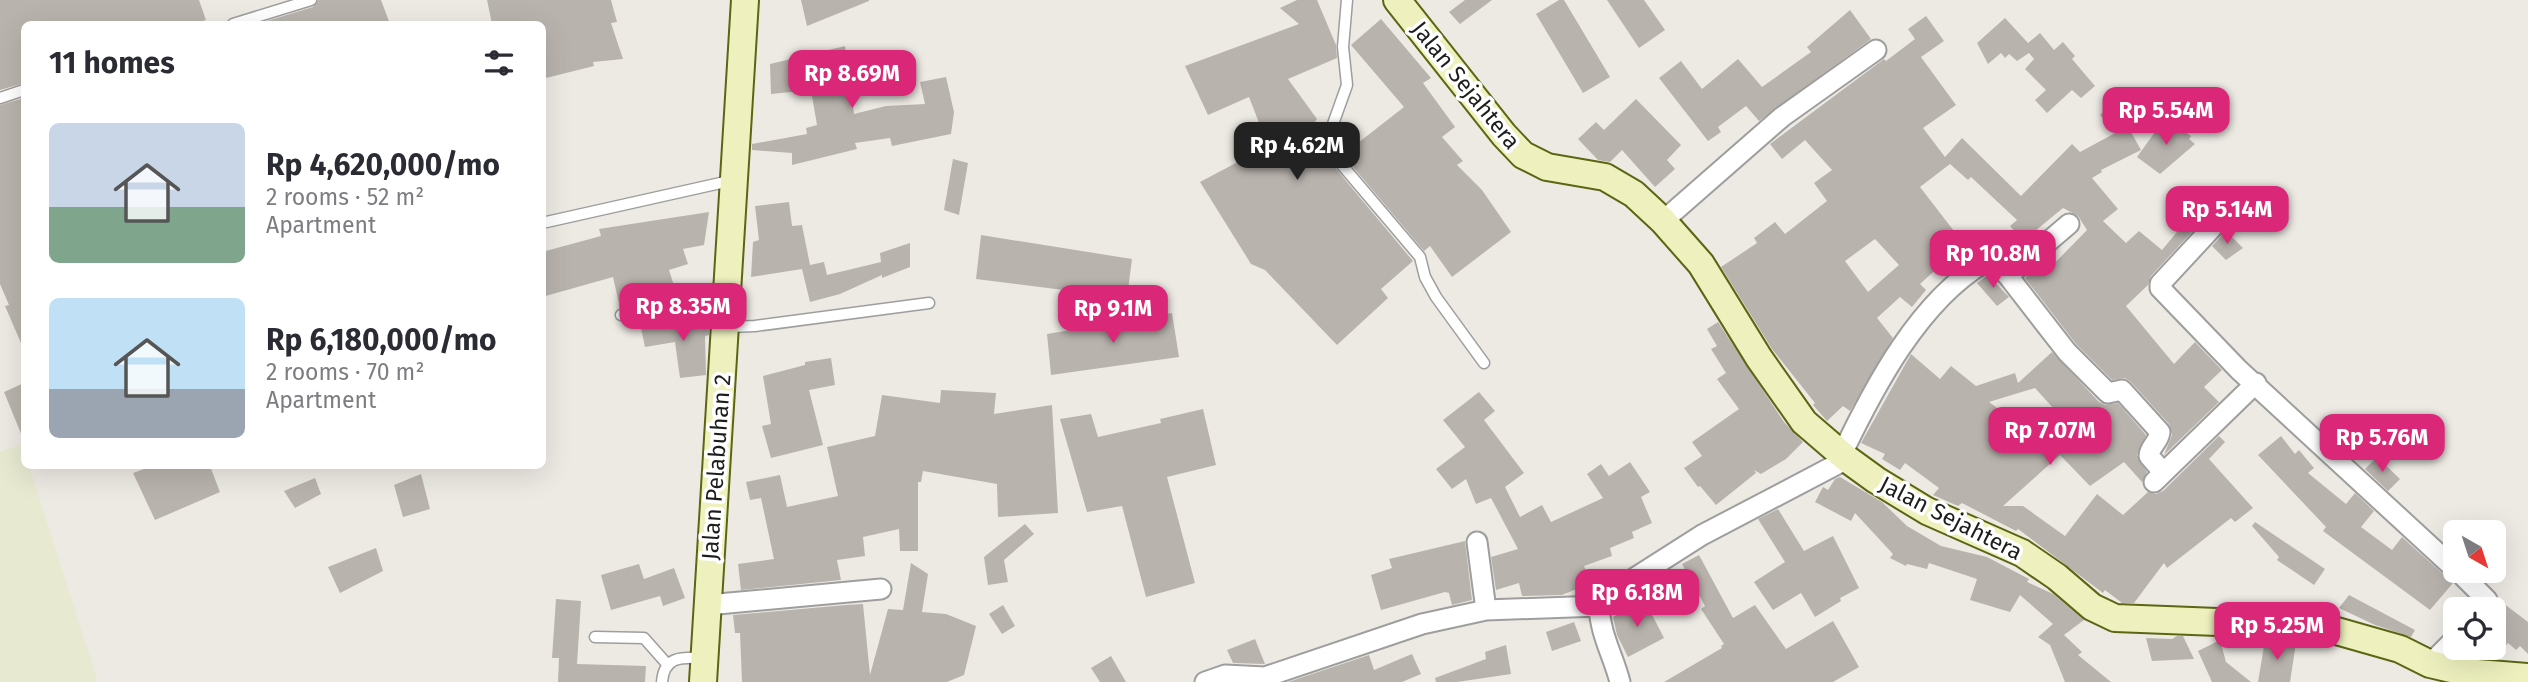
<!DOCTYPE html>
<meta charset="utf-8">
<style>
:root{--surface:#fff;--page:#f2f2f3;--text:#2b2b33;--muted:#7c7c81;--accent:#db2777}
body{margin:0;font-family:"Fira Sans",sans-serif;background:var(--page);color:var(--text);height:100vh;display:flex;flex-direction:column;font-size:26px;white-space:nowrap}
*{box-sizing:border-box;margin:0}
p{font-size:23px;color:var(--muted)}
.icon{flex:none;width:38px;height:38px;fill:none;stroke:currentColor;stroke-width:2;stroke-linecap:round;stroke-linejoin:round}
.map{position:relative;flex:1;overflow:hidden}
.details{position:absolute;left:21px;top:21px;width:525px;height:448px;display:flex;flex-direction:column;background:var(--surface);border-radius:10px;box-shadow:0 7px 28px #0002}
.details>*{flex:none}
.needle{width:46px;rotate:141deg}
.controls{position:absolute;left:2443px;top:520px;display:grid;gap:14px}
.controls a{display:grid;place-items:center;width:63px;height:63px;border-radius:10px;background:var(--surface);box-shadow:0 7px 28px #0002;font-size:35px}
.price{position:absolute;translate:-50% -60px;padding:0 16px;border-radius:14px;background:var(--accent);color:#fff;font-size:23px;line-height:46px;filter:drop-shadow(0 2px 4px #0008)}
.price::after{content:'';position:absolute;left:50%;top:42px;width:21px;height:16px;margin-left:-10px;background:inherit;clip-path:polygon(0 0,100% 0,50% 100%)}
.price.active{background:#222;color:#fff}
ul{padding:0;list-style:none}
li{display:flex;align-items:center;gap:21px;height:175px;padding:0 28px}
li span{display:grid;place-items:center;flex:none;width:196px;height:140px;border-radius:10px;color:#555}
li>.icon{margin-inline-start:auto}
span .icon{width:84px;height:84px;fill:#fffc;stroke-width:1}
li b{font-size:30px}
h2{display:flex;justify-content:space-between;align-items:center;height:84px;padding:0 28px;font-size:30px}
.map>svg:first-child{display:block}
</style>
<div class="map">
<svg width="2528" height="682" viewBox="0 0 2528 682">
<rect width="100%" height="100%" fill="#edeae4"/>
<!-- farmland -->
<path fill="#e7e9d1" d="M22,444l2,22h5l69,216h-98v-230z"/>
<!-- building -->
<path fill="#b9b3ad" fill-rule="evenodd" d="M0,0h199l7,20 -14,4h-168v59l-24,7z
M318,0h63l9,24h-133l56,-17z
M487,0h124l6,22 -6,1 12,36 -30,3 1,4 -52,13v-55h-50z
M801,0h68v1l-62,25z
M1297,0h20l19,45 1,13 -49,21 29,40 -6,8 25,42 77,92 -32,28 7,9 -51,47 -72,-75 -14,-6 -51,-82 68,-36 -19,-49 -41,18 -23,-49 114,-42 -19,-16z
M1465,0h27l-32,24 -11,-12z
M1559,0h5l46,77 -27,16 -47,-79z
M1607,0h37l21,30 -26,18z
M1850,10l21,29 -112,82 -13,-15 -28,21 3,5 -13,9 -49,-63 22,-17 21,28 36,-30 24,28 49,-35 -4,-5z
M1926,16l18,25 -23,16 35,48 -33,23 22,29 17,-19 59,58 51,-52 8,8 37,-20 -17,-17 14,-14 12,11 -4,4 19,34 -40,20 1,2 -10,6 26,31 -15,12 23,22 13,-12 23,19 24,-29 -11,-11 7,-8 22,17 -53,57 -3,9 -22,21 48,58 21,-22 27,28 -18,17 15,15 -55,53 8,-20 -3,-11 -38,-42 -6,-4 -13,2 -36,-36 -51,-66 12,-10 6,7 44,-45 -9,-14 -15,-8 -40,33 -13,-15 7,-6 -46,-43 -3,3 -18,-16 -30,23 44,57 -44,40 6,6 -14,17 -12,-10 -23,21 16,20 -43,73 -7,-5 -16,15 -14,-16 2,-2 -43,-54 -51,-82 36,-24 -3,-5 21,-16 10,12 42,-33 -13,-18 18,-13 -27,-30 -23,19 -12,-15 114,-85 2,2 29,-22 -7,-10zM1875,239l24,26 -31,27 -23,-31z
M2005,18l23,25 12,-10 14,17 9,-8 12,14 -3,3 23,27 -14,12 -9,-8 -25,23 -12,-13 11,-10 -21,-21 9,-10 -5,-6 -12,8 -8,-7 -4,4 -4,-5 -13,11 -11,-21z
M1381,19l50,59 -8,5 32,44 -13,10 21,24 -6,4 25,25 29,42 -59,45 -22,-31 -6,5 -76,-90 -3,-8 59,-46 -53,-62z
M845,46l9,68 32,-8 39,-2 -5,-22 26,-5 8,35 -3,22 -59,12 -2,-8 -35,5 2,6 -65,16v-12l-40,-3v-6l55,-10 -1,-6 11,-3 -6,-35 -40,4 -1,-30z
M24,98v252l-19,-44 4,-1 -9,-21v-179z
M1636,99l45,46 -14,15 8,9 -20,18 -33,-37 -12,12 -12,-2 -20,-21 18,-17 8,8z
M2165,118l26,18 -2,3 6,5 -35,30 -23,-17z
M953,159l15,4 -9,52 -15,-5z
M789,202l3,24 10,-1 8,40 14,-3 3,13 54,-13 -1,-9 30,-10v24l-28,11v-3l-42,19 -30,8 -8,-33 -51,8 2,-35 6,-2 -4,-34z
M709,212l-5,33 -21,4 5,15 -19,6 7,22 -56,16 -7,-31 -71,20v-45l59,-16 -2,-7z
M2226,231l17,17 -17,12 -14,-14z
M981,235l151,24 -5,39 -151,-19z
M1988,275l21,22 -12,9 -20,-23z
M1172,313l7,44 -128,18 -4,-41z
M709,316v19l-4,1 1,39 -26,3 -5,-36 -30,5 -4,-19z
M1718,322l66,100 19,20 -17,17 -25,15 -7,-4 2,3 -40,32 -16,-19 -2,1 -14,-19 18,-12 -10,-14 47,-33 -22,-30 9,-6 -15,-24 6,-3 -10,-17z
M2052,352l47,50 6,3 13,-2 28,32 -9,20 10,17 -5,10 -18,-20 -34,24 -30,-31 -57,51h20l42,30 32,-42 26,21 25,-23 8,2 7,-3 56,-55 6,6 -16,17 44,49 -18,14 -4,-4 -64,50 -3,-5 -30,40h-12l-17,-13 -2,3 -85,-64 -2,2 -54,-28 -4,3 -25,-11 6,-7 -34,-25 -5,7 -18,-11 3,-5 -24,-11 50,-89 29,25 11,-13 25,20 39,-13 3,10zM2035,388l19,21 -8,8 7,8 -28,19 -23,-22 5,-7 -18,-13z
M831,358l4,27 -26,5 14,55 -52,13 -9,-32 9,-2 -8,-48 42,-11v-3z
M24,383v58l-20,-49z
M941,390l55,3 -2,21 58,-9 6,108 -60,4 -1,-33 -74,-13 -2,11h-3v69h-18l-1,-22 -36,8 2,19 -28,4 4,20 -100,10 -3,-26 36,-5 -13,-61 -11,2 -4,-18 34,-7 7,32 51,-11 -11,-49 48,-11 7,-41 58,8z
M1479,392l16,19 -11,9 40,53 -19,14 15,30 22,-12 9,17 52,-24 -16,-24 14,-10 8,12 21,-14 20,30 -9,5 11,26 -20,9 2,6 -24,10 2,8 -28,10 7,17 -29,12 -40,1 -3,-13 -23,7 -5,-33 27,-8 -27,-51 -15,6 -10,-25 -14,10 -16,-20 29,-22 -22,-27z
M1203,409l13,56 -49,12 28,106 -49,14 -24,-91 -35,6 -27,-93 31,-5 7,23 63,-14 -1,-4z
M2281,436l14,18 4,-4 15,18 -6,5 38,31 9,-11 19,18 -13,16 31,23 10,-13 51,46 -23,27 -107,-79 3,-4 -68,-72z
M2377,457l23,22 -12,12 -23,-22z
M152,466h58l10,26 -65,28 -22,-47z
M421,474l9,35 -27,8 -9,-32z
M1840,477l42,25 25,24 34,20 46,11 42,22 -2,3 26,12 31,26 -20,15 18,17 -4,3 33,27h-46l-15,-37 -12,-8 15,-13 -33,-29 -10,17 -40,-12 7,-21 -48,-16 -2,6 -20,-5 -1,2 -16,-8 3,-4 -38,-41 -4,8 -36,-19 8,-15 5,3 7,-11z
M315,478l6,16 -26,14 -11,-17z
M1778,509l26,42 29,-15 26,52 -19,10 1,3 -26,16 -14,-24 -28,17 -19,-28 31,-20 -27,-43z
M2255,522l70,47 -11,16 -37,-25 2,-3 -27,-31z
M1025,524l9,10 -30,26 4,22 -20,3 -4,-28z
M1465,541l7,59 -20,5 -3,-12 -4,-1 -64,18 -10,-35 21,-7 -3,-9z
M376,548l7,23 -43,22 -12,-26z
M1699,555l34,63 22,-13 31,44 47,-28 26,46 -26,15h-169l58,-34 -1,-2 3,-2 -23,-35 4,-3 -23,-42z
M911,563l17,11 -6,38 24,2 30,12 -12,49 -17,7h-205l-2,-49h-5l-2,-18 113,-10 17,-1 7,71 18,-66 15,1z
M639,564l5,15 30,-11 11,30 -22,8 -3,-10 -49,14 -10,-35z
M2349,595l66,35 -4,7 -36,-12 -36,-17z
M556,599l25,2 -4,63 69,2 -1,16h-87l1,-24h-7z
M2499,600l29,22v32l-8,-8 -4,4 -8,-7 -14,16v-46z
M1645,601l19,37 -36,19 -11,-22 -4,-18z
M1003,605l12,21 -13,8 -13,-20z
M1574,622l7,19 -29,10 -6,-19z
M2177,636h6l11,23 -42,2 -6,-23 26,1z
M1255,639l10,25 -32,-1 -6,-13z
M2220,640l6,22 25,20h-39l-14,-31z
M2265,640l31,3 -6,39h-32z
M1506,645l5,29 -54,8h-21l-1,-4 51,-19 -1,-7z
M1412,654l9,20 -19,8h-114l81,-27 5,15z
M1111,656l15,26h-26l-9,-14z"/>
<g fill="none" stroke-linecap="round" stroke-linejoin="round">
<!-- lane casing -->
<g stroke="#9e9e9e" stroke-width="13">
<path id="lane" d="M1347,0l-4,47 4,38 -14,39v20l9,21 78,92 5,20 11,20 48,66
M233,24l78,-24
M0,98l24,-8
M542,223l192,-43
M621,315l106,-19
M726,327l29,-1 174,-23
M595,637l49,1 23,26
M662,682c2,-25 18,-25 40,-24"/>
</g>
<!-- street casing -->
<g stroke="#9e9e9e" stroke-width="23">
<path id="street" d="M2237,201l-77,83v4l79,82 216,199
M1663,221l119,-104 94,-67
M2008,276l59,76 41,41 14,-3 38,42c-1,10 -11,15 -11,24l14,16
M1842,454c32,-67 77,-153 143,-192l11,1 12,13 61,-52
M2154,482l102,-99
M1477,542l9,68
M2457,570l30,30 -5,9
M707,605l174,-16
M2430,664l25,-25
M1205,682l20,-7 40,2 157,-53 64,-14 113,-4
M1620,682c-7,-27 -20,-48 -21,-76l12,-13 91,-58 145,-76"/>
</g>
<!-- secondary casing -->
<g stroke="#5b6512" stroke-width="30">
<path id="secondary" d="M1397,0l107,135 19,20 24,12 58,10 29,17 29,27 38,43 58,94 45,64 43,37 29,21 51,31 95,42 35,24 35,30 23,11 204,8 81,23 30,15 34,8 64,5
M703,682l42,-682"/>
</g>
<!-- lane -->
<use href="#lane" stroke="#fff" stroke-width="10"/>
<!-- street -->
<use href="#street" stroke="#fff" stroke-width="19"/>
<!-- secondary -->
<use href="#secondary" stroke="#eef1be" stroke-width="26"/>
</g>
<g text-anchor="middle" stroke-width="7" stroke-linejoin="round" paint-order="stroke">
<!-- street labels -->
<g font-size="23" fill="#1d1d1d" stroke="#fff">
<text transform="translate(1466 85) rotate(51)" y="8">Jalan Sejahtera</text>
<text transform="translate(716 467) rotate(-86)" y="8">Jalan Pelabuhan 2</text>
<text transform="translate(1951 518) rotate(27)" y="8">Jalan Sejahtera</text>
</g>
</g>
</svg>
<div class="controls">
<a><svg class="needle" viewBox="-14 -14 28 28"><path d="M0-13l5 13h-10z" fill="#e53935"/><path d="M0 13l5-13h-10z" fill="#7c7c81"/></svg></a>
<a><svg class="icon" aria-label="locate" viewBox="0 0 24 24"><circle cx="12" cy="12" r="6"/><path d="M12 2v4M12 18v4M2 12h4M18 12h4"/></svg></a>
</div>
<b class="price" style="left:852px;top:110px">Rp 8.69M</b>
<b class="price" style="left:2166px;top:147px">Rp 5.54M</b>
<b class="price active" style="left:1297px;top:182px">Rp 4.62M</b>
<b class="price" style="left:2227px;top:246px">Rp 5.14M</b>
<b class="price" style="left:1993px;top:290px">Rp 10.8M</b>
<b class="price" style="left:683px;top:343px">Rp 8.35M</b>
<b class="price" style="left:1113px;top:345px">Rp 9.1M</b>
<b class="price" style="left:2050px;top:467px">Rp 7.07M</b>
<b class="price" style="left:2382px;top:474px">Rp 5.76M</b>
<b class="price" style="left:1637px;top:629px">Rp 6.18M</b>
<b class="price" style="left:2277px;top:662px">Rp 5.25M</b>
<section class="details">
<h2>11 homes<svg class="icon" aria-label="filters" viewBox="0 0 24 24"><path d="M4 7h16M4 17h16"/><circle cx="9" cy="7" r="2"/><circle cx="15" cy="17" r="2"/></svg></h2>
<ul>
<li><span style="background:linear-gradient(#c9d6e8 60%,#7fa58c 0)"><svg class="icon" aria-label="home" viewBox="0 0 24 24"><path d="M3 11l9-7 9 7M6 9v11h12V9"/></svg></span><div><b>Rp 4,620,000/mo</b><p>2 rooms · 52 m²</p><p>Apartment</p></div></li>
<li><span style="background:linear-gradient(#bfe0f5 65%,#9aa5b1 0)"><svg class="icon" aria-label="home" viewBox="0 0 24 24"><path d="M3 11l9-7 9 7M6 9v11h12V9"/></svg></span><div><b>Rp 6,180,000/mo</b><p>2 rooms · 70 m²</p><p>Apartment</p></div></li>
</ul>
</section>
</div>
